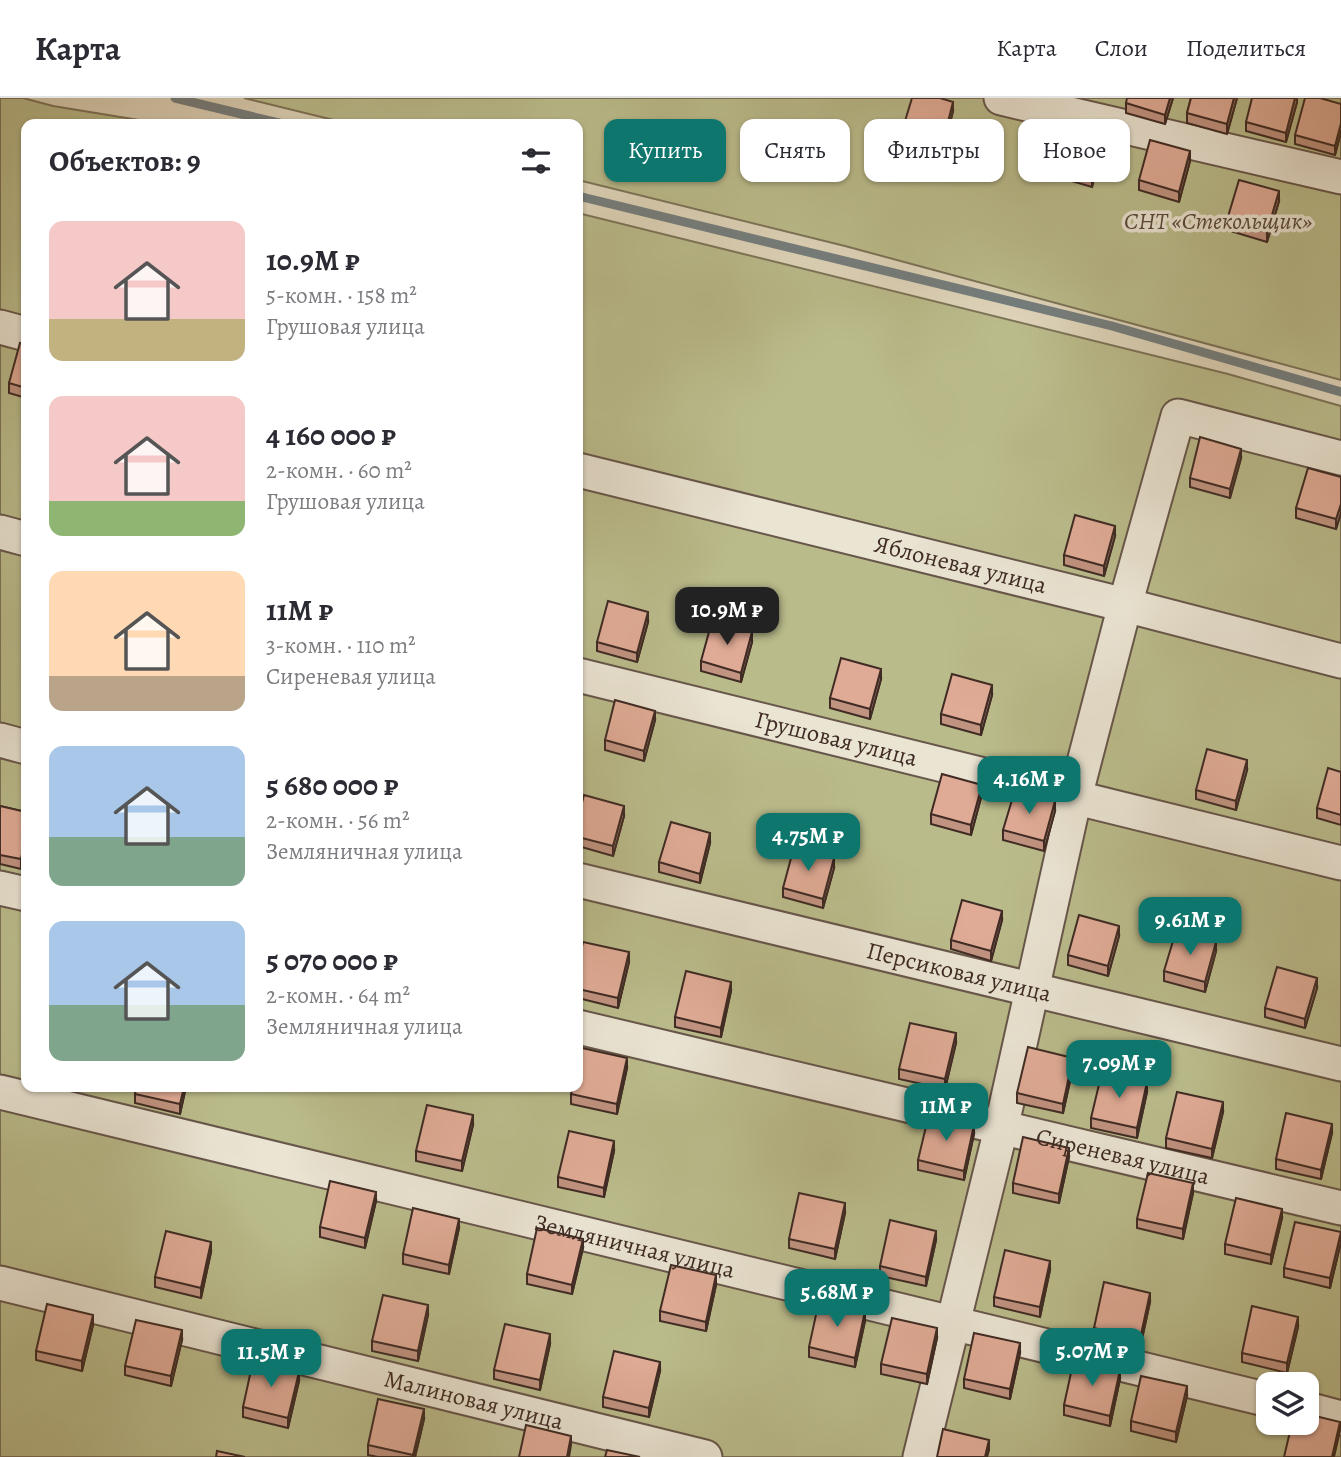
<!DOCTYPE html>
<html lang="ru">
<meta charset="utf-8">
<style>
:root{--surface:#fff;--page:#f7f7f7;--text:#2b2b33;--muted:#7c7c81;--line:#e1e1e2;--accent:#0f766e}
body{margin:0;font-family:Alegreya,serif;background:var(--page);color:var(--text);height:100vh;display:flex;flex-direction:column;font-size:26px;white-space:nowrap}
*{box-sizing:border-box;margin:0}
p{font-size:23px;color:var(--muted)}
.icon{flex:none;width:38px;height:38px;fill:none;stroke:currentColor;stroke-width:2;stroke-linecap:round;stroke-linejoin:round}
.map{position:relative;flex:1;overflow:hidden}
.panel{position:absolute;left:21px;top:21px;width:562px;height:973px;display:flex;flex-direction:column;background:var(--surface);border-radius:14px;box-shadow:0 2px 5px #0004}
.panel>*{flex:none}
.banner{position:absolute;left:604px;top:21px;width:632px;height:63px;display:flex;gap:14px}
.fabs{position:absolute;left:1256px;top:1274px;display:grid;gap:14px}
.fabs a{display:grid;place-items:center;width:63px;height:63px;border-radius:14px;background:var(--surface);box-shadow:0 2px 5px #0004;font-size:35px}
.price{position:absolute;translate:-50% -60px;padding:0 16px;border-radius:14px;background:var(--accent);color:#fff;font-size:23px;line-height:46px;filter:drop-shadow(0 2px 4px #0008)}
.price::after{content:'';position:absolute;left:50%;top:42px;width:21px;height:16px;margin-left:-10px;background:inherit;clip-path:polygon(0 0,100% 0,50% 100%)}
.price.active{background:#222;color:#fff}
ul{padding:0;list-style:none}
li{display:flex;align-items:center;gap:21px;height:175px;padding:0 28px}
li span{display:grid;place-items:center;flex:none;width:196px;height:140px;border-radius:14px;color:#555}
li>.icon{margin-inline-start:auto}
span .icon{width:84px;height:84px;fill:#fffc;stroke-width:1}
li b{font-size:30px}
h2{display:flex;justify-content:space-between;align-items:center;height:84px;padding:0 28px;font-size:30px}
.pill{padding:0 24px;border-radius:14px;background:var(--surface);box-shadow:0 2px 5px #0004;font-size:24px;line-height:63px}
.pill.active{background:var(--accent);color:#fff}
header{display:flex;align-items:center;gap:42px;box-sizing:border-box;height:98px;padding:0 35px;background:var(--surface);border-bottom:2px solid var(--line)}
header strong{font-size:33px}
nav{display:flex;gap:38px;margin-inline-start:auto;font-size:24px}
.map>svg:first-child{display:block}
</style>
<header>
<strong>Карта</strong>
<nav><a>Карта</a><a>Слои</a><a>Поделиться</a></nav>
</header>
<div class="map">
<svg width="1341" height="1359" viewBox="0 0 1341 1359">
<rect width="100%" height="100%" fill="#dfd5bb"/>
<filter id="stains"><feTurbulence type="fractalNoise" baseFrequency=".00286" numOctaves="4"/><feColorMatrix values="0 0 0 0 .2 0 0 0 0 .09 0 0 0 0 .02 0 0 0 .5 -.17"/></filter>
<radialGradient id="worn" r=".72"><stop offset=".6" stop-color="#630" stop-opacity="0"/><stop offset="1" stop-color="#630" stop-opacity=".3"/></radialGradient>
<!-- green -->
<path fill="#babb8b" stroke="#7c7358" stroke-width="2" fill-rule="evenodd" d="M0,0h23l30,8 110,18h-137v963h552v-874l650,161 113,32v1051h-1341zM1269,1286h38v39h-38z
M244,0h1097v282l-496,-134 -267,-66v-56h-228z"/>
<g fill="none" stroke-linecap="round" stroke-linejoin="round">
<!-- stream -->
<path stroke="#747e7e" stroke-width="9" d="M175,0l108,26
M578,98l534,130 229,66"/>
<!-- minor casing -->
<g stroke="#67564a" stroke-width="37">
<g id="minor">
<path d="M1001,0l340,79"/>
<path d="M0,229l26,7"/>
<path id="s1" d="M578,372l547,135 216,56"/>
<path d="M0,434l26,7"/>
<path id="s2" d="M578,577l763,188"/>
<path d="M0,642l26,7"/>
<path id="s3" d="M578,782l763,184"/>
<path d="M0,790l26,6"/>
<path id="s4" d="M578,929l763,181"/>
<path id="s5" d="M0,994l1269,308"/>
<path id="s6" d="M0,1185l705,174"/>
<path d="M1307,1311l34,9"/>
<path d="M920,1359l81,-328 74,-332 50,-192 53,-189 163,42"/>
</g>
</g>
<!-- minor -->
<use href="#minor" stroke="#eae4d3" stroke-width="33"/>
</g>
<!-- wall -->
<path fill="#c19381" stroke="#3f2b24" stroke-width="2" d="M1173,0l-8,26 -39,-11v-10z
M1191,0h46l-10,36 -40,-11v-10z
M1297,0v4l-11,40 -40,-11v-9z
M1341,6v28l-6,23 -40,-11v-9z
M953,13l-10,41 -41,-12v-9z
M1102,48l-10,41 -41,-12v-9z
M1190,63l-11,41 -40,-12v-10z
M1279,103l-12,41 -40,-12v-10z
M26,246v54l-17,-5v-10z
M1241,360l-11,40 -40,-11v-9z
M1341,379v36l-5,16 -40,-11v-10z
M1115,438l-11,40 -40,-11v-10z
M648,524l-11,40 -40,-11v-9z
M752,544l-11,40 -40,-11v-10z
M881,581l-11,40 -40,-11v-10z
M992,597l-11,40 -40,-11v-10z
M655,622l-11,41 -39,-11v-10z
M1247,672l-11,40 -40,-11v-9z
M1341,674v53l-24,-7v-10z
M982,696l-11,41 -40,-11v-10z
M0,708l26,6 -5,57 -21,-5z
M1055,713l-11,40 -41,-11v-10z
M624,718l-11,40 -35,-10v-28z
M710,745l-10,40 -41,-11v-10z
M834,770l-11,40 -40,-11v-9z
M1002,822l-11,41 -40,-12v-9z
M1119,838l-11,40 -40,-11v-10z
M1216,853l-11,41 -41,-11v-10z
M629,864l-11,46 -40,-10v-33z
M1317,890l-12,40 -40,-11v-9z
M731,893l-10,46 -46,-10v-10z
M956,945l-11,46 -46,-10v-10z
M627,970l-10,46 -46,-10v-10z
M1073,970l-10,45 -46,-10v-10z
M136,989h50l-6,27 -45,-11v-9z
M1147,994l-10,46 -46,-10v-10z
M1223,1014l-11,46 -46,-10v-10z
M473,1027l-11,46 -46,-10v-10z
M1332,1035l-11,46 -45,-10v-10z
M974,1036l-10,46 -46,-10v-10z
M614,1053l-10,46 -46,-10v-10z
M1069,1059l-10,46 -46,-10v-10z
M1193,1095l-10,46 -46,-11v-9z
M376,1103l-11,47 -45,-11v-10z
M845,1115l-10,46 -46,-11v-9z
M1282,1120l-11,46 -46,-10v-10z
M459,1130l-10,46 -46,-10v-10z
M936,1142l-10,46 -46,-10v-10z
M1341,1144l-11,46 -46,-11v-9z
M583,1150l-11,46 -45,-10v-10z
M211,1154l-10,46 -46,-11v-10z
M1050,1172l-10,47 -46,-11v-9z
M716,1187l-10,46 -46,-10v-10z
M1150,1204l-10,46 -46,-10v-10z
M428,1217l-10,46 -46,-10v-10z
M865,1223l-10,46 -46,-10v-10z
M93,1227l-11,46 -46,-11v-9z
M1298,1229l-11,46 -45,-11v-9z
M937,1240l-10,46 -46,-10v-10z
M182,1242l-11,46 -46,-11v-9z
M550,1246l-10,46 -46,-11v-9z
M1020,1255l-10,46 -46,-11v-9z
M660,1273l-11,46 -46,-10v-10z
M1120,1281l-10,47 -46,-11v-10z
M299,1283l-11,47 -45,-11v-10z
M1187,1298l-11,46 -45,-11v-10z
M424,1321l-9,38h-37l-10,-2v-10z"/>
<!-- shaded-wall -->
<path fill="#9d7869" stroke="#3f2b24" stroke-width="2" d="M1170,0h3l-8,26v-9z
M1234,0h3l-10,36v-10z
M1295,0h2v4l-11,40v-9z
M953,4v9l-10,41v-10z
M1341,25v9l-6,23v-9z
M1102,39v9l-10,41v-10z
M1190,53v10l-11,41v-10z
M1279,93v10l-12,41v-10z
M1241,351v9l-11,40v-9z
M1341,406v9l-5,16v-10z
M1115,428v10l-11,40v-10z
M648,514v10l-11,40v-9z
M752,534v10l-11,40v-9z
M881,571v10l-11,40v-10z
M992,587v10l-11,40v-10z
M655,613v9l-11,41v-10z
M1247,662v10l-11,40v-9z
M982,687v9l-11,41v-10z
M1055,703v10l-11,40v-10z
M624,708v10l-11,40v-10z
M710,735v10l-10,40v-9z
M26,737v9l-5,25v-10z
M834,760v10l-11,40v-9z
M1002,813v9l-11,41v-10z
M1119,828v10l-11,40v-10z
M1216,844v9l-11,41v-10z
M629,854v10l-11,46v-10z
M1317,880v10l-12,40v-9z
M731,884v9l-10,46v-9z
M956,935v10l-11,46v-10z
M627,960v10l-10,46v-10z
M1073,960v10l-10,45v-9z
M1147,984v10l-10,46v-10z
M184,989h2l-6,27v-10z
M1223,1004v10l-11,46v-9z
M473,1017v10l-11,46v-10z
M1332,1026v9l-11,46v-9z
M974,1027v9l-10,46v-9z
M614,1043v10l-10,46v-9z
M1069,1050v9l-10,46v-9z
M1193,1085v10l-10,46v-10z
M376,1094v9l-11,47v-10z
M845,1105v10l-10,46v-10z
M1282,1111v9l-11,46v-9z
M459,1121v9l-10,46v-9z
M936,1133v9l-10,46v-9z
M1341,1134v10l-11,46v-10z
M583,1141v9l-11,46v-9z
M211,1144v10l-10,46v-10z
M1050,1163v9l-10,47v-10z
M716,1177v10l-10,46v-9z
M1150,1195v9l-10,46v-9z
M428,1207v10l-10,46v-10z
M865,1213v10l-10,46v-9z
M93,1217v10l-11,46v-10z
M1298,1219v10l-11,46v-10z
M937,1230v10l-10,46v-10z
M182,1232v10l-11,46v-10z
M550,1236v10l-10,46v-10z
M1020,1245v10l-10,46v-10z
M660,1264v9l-11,46v-9z
M1120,1272v9l-10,47v-10z
M299,1274v9l-11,47v-10z
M1187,1288v10l-11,46v-10z
M424,1311v10l-9,38h-2z
M1340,1324v9l-6,26h-2z
M571,1338v9l-2,12h-2z
M989,1342v10l-2,7h-2z"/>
<!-- building -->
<path fill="#e0ab96" stroke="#3f2b24" stroke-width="2" d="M912,0h28l13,4 -10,40 -41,-11z
M1127,0h43l-5,17 -39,-12z
M1191,0h43l-7,26 -40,-11z
M1252,0h43l-9,35 -40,-11z
M1305,0h15l21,6v19l-6,23 -40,-11z
M1062,28l40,11 -10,40 -41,-11z
M1150,42l40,11 -11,41 -40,-12z
M1239,82l40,11 -12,41 -40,-12z
M20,245l6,1v44l-17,-5z
M1200,339l41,12 -11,40 -40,-11z
M1308,370l33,9v27l-5,15 -40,-11z
M1075,417l40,11 -11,40 -40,-11z
M608,503l40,11 -11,41 -40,-11z
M712,523l40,11 -11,41 -40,-12z
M841,560l40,11 -11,40 -40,-11z
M952,576l40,11 -11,40 -40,-11z
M615,602l40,11 -11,40 -39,-11z
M1207,651l40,11 -11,41 -40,-11z
M1328,670l13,4v43l-24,-7z
M942,676l40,11 -11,40 -40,-11z
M1015,692l40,11 -11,40 -41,-11z
M584,697l40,11 -11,40 -35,-9v-19z
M0,708l26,6v23l-5,24 -21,-4z
M671,724l39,11 -10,41 -41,-12z
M794,749l40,11 -11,41 -40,-11z
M962,802l40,11 -11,40 -40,-11z
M1079,817l40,11 -11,40 -40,-11z
M1176,833l40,11 -11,40 -41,-11z
M583,844l46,10 -11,46 -40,-9v-24z
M1277,869l40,11 -12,41 -40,-11z
M686,873l45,11 -10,46 -46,-11z
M910,925l46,10 -11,46 -46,-10z
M1028,949l45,11 -10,46 -46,-11z
M582,950l45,10 -10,46 -46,-10 2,-7h5v-21z
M1102,974l45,10 -10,46 -46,-10z
M136,989h48l-4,17 -45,-10z
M1177,994l46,10 -11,47 -46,-11z
M427,1007l46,10 -11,46 -46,-10z
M1286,1015l46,11 -11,46 -45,-11z
M929,1016l45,11 -10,46 -46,-11z
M569,1033l45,10 -10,47 -46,-11z
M1023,1039l46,11 -10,46 -46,-11z
M1148,1075l45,10 -10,46 -46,-10z
M330,1083l46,11 -11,46 -45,-11z
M799,1095l46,10 -10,46 -46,-10z
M1236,1100l46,11 -11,46 -46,-11z
M413,1110l46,11 -10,46 -46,-11z
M890,1122l46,11 -10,46 -46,-11z
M1295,1124l46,10 -11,46 -46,-10z
M537,1130l46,11 -11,46 -45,-11z
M166,1133l45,11 -10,46 -46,-11z
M1005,1152l45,11 -10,46 -46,-10z
M671,1167l45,10 -10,47 -46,-11z
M1104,1184l46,11 -10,46 -46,-11z
M383,1197l45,10 -10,46 -46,-10z
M819,1203l46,10 -10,47 -46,-11z
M47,1206l46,11 -11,46 -46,-10z
M1252,1208l46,11 -11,46 -45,-10z
M892,1220l45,10 -10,46 -46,-10z
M136,1222l46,10 -11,46 -46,-10z
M505,1226l45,10 -10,46 -46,-10z
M974,1235l46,10 -10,46 -46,-10z
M614,1253l46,11 -11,46 -46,-11z
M1074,1261l46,11 -10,46 -46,-11z
M253,1263l46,11 -11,46 -45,-11z
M1141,1278l46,10 -11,46 -45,-11z
M378,1301l46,10 -11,46 -45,-10z
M1307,1316l33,8 -8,35h-48l8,-34h15z
M526,1327l45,11 -4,21h-48z
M943,1331l46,11 -4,17h-48z
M607,1352l33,7h-35z
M217,1353l28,6h-29z"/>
<g text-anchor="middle" stroke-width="7" stroke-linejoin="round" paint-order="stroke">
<!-- park labels -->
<g font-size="24" font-style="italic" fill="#584839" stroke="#eae4d3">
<text x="1218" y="131">СНТ «Стекольщик»</text>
</g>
<!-- street labels -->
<g font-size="24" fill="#3f2b24" stroke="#eae4d3">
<text dy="8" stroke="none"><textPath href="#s1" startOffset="394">Яблоневая улица</textPath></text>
<text dy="8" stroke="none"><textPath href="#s2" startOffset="266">Грушовая улица</textPath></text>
<text dy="8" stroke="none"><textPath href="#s3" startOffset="392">Персиковая улица</textPath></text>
<text dy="8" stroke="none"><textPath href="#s4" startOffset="560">Сиреневая улица</textPath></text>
<text dy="8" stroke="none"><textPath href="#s5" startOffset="653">Земляничная улица</textPath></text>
<text dy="8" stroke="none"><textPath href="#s6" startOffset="488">Малиновая улица</textPath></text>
</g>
</g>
<rect width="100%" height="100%" filter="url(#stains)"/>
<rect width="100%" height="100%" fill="url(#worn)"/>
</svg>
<div class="fabs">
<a><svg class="icon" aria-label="layers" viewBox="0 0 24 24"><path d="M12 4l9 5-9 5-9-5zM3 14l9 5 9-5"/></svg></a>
</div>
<b class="price active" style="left:727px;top:549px">10.9M ₽</b>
<b class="price" style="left:1029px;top:718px">4.16M ₽</b>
<b class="price" style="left:808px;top:775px">4.75M ₽</b>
<b class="price" style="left:1190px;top:859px">9.61M ₽</b>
<b class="price" style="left:1119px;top:1002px">7.09M ₽</b>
<b class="price" style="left:946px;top:1045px">11M ₽</b>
<b class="price" style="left:837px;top:1231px">5.68M ₽</b>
<b class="price" style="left:1092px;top:1290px">5.07M ₽</b>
<b class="price" style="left:271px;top:1291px">11.5M ₽</b>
<div class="banner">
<a class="pill active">Купить</a>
<a class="pill">Снять</a>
<a class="pill">Фильтры</a>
<a class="pill">Новое</a>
</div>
<section class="panel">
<h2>Объектов: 9<svg class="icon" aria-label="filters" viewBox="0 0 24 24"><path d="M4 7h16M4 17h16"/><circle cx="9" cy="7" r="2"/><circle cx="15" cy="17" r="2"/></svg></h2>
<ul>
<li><span style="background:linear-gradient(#f6c9c9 70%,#c2b280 0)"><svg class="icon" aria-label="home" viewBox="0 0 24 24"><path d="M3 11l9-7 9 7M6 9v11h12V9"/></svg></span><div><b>10.9M ₽</b><p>5-комн. · 158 m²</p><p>Грушовая улица</p></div></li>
<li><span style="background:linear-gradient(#f6c9c9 75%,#8fb573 0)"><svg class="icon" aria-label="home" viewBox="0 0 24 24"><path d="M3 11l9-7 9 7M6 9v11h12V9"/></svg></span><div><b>4 160 000 ₽</b><p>2-комн. · 60 m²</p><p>Грушовая улица</p></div></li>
<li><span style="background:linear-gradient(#ffd9b3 75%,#b9a48a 0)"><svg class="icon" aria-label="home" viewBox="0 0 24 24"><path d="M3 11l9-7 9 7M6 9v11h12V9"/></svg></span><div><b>11M ₽</b><p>3-комн. · 110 m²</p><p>Сиреневая улица</p></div></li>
<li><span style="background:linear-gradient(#a9c7e8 65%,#7fa58c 0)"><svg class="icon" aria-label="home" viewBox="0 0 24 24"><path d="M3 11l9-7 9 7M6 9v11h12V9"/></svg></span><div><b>5 680 000 ₽</b><p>2-комн. · 56 m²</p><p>Земляничная улица</p></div></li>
<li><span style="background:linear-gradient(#a9c7e8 60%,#7fa58c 0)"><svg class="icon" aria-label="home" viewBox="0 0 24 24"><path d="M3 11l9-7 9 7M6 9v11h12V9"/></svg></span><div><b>5 070 000 ₽</b><p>2-комн. · 64 m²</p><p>Земляничная улица</p></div></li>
</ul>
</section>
</div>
